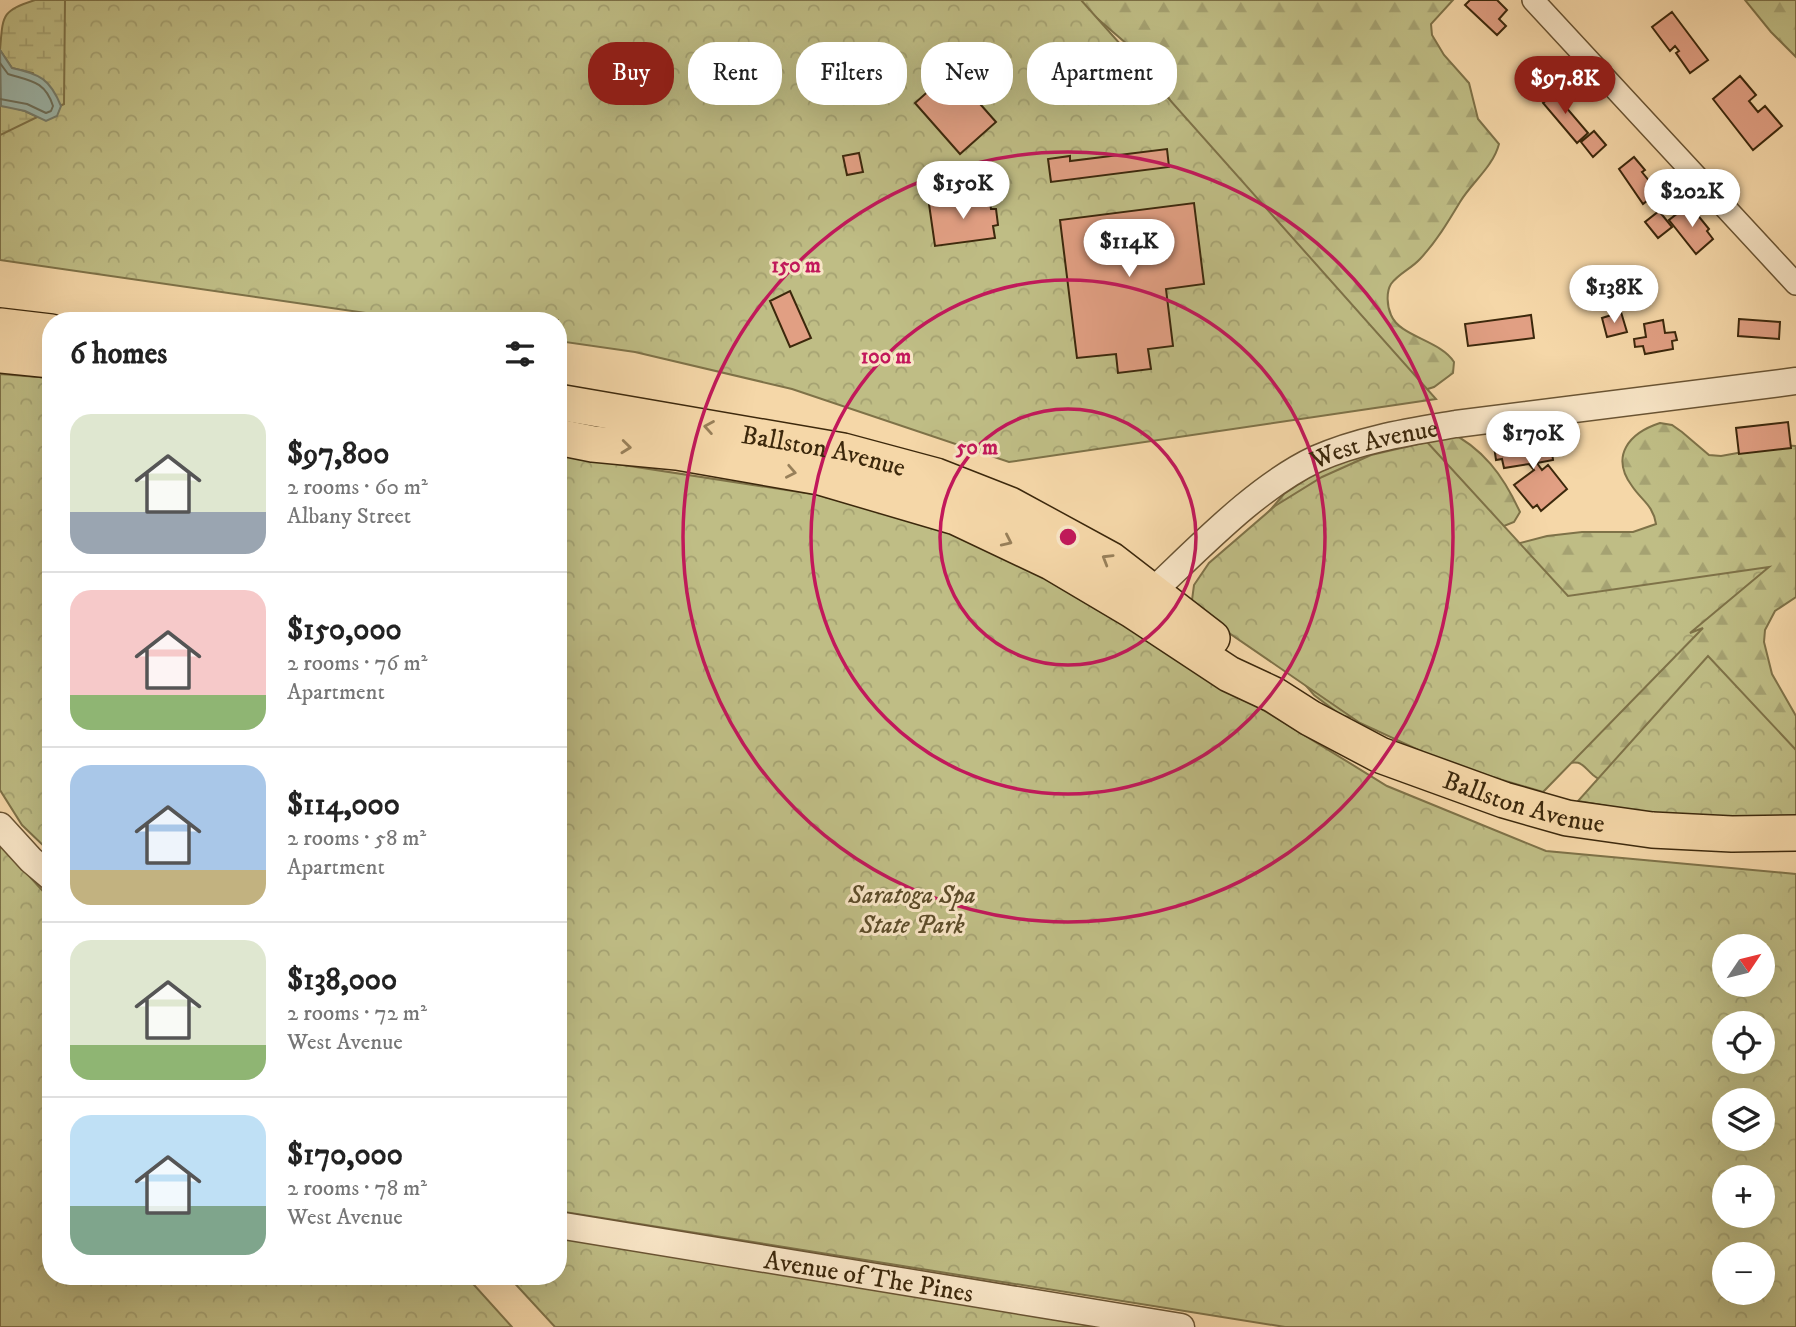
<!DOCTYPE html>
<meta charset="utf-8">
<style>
:root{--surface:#fff;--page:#f6f6f6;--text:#222;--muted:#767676;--line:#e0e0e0;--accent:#8f2418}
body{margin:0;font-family:"IM FELL DW Pica",serif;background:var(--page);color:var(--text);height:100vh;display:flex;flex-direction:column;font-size:26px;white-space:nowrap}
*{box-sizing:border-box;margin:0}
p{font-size:23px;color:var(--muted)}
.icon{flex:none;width:38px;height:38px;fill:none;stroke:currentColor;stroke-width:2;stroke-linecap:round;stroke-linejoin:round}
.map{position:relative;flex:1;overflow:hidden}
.side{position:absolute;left:42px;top:312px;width:525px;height:973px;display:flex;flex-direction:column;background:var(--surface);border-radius:28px;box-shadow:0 7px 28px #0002}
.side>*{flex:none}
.guide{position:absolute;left:588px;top:42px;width:665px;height:63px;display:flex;gap:14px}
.needle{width:46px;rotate:55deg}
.controls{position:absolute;left:1712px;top:934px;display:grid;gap:14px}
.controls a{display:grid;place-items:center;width:63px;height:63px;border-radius:50%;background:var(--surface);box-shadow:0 7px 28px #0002;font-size:35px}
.price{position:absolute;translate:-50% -60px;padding:0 16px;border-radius:24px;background:#fff;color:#222;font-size:23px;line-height:46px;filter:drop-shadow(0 2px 4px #0008)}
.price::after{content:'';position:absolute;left:50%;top:42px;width:21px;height:16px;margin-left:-10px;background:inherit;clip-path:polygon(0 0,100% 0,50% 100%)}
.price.active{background:var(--accent);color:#fff}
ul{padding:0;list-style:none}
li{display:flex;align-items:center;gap:21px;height:175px;padding:0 28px}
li+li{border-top:2px solid var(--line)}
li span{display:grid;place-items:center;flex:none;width:196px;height:140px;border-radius:21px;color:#555}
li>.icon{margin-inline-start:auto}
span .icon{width:84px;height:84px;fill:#fffc;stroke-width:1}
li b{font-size:30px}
h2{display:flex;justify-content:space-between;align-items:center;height:84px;padding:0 28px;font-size:30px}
.chip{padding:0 24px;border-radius:28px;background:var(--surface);box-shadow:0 7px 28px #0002;font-size:24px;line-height:63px}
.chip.active{background:var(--accent);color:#fff}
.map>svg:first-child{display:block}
</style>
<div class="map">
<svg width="1796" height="1327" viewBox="0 0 1796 1327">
<defs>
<pattern id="forest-firs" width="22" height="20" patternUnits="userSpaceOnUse" patternTransform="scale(1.75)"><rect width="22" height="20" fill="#bfbd85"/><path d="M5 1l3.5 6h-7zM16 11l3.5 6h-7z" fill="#a5a272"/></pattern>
<pattern id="wetland-marsh" width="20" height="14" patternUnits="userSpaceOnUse" patternTransform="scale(1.75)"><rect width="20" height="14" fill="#bfbd85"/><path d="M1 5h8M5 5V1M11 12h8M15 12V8" fill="none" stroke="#a5a272"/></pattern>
<pattern id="park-crowns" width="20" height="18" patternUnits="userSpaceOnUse" patternTransform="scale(1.75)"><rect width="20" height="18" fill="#bfbd85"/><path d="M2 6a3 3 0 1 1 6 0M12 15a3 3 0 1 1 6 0" fill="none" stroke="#a5a272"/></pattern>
</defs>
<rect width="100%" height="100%" fill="#f5d7a8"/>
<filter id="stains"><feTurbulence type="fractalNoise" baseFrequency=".00286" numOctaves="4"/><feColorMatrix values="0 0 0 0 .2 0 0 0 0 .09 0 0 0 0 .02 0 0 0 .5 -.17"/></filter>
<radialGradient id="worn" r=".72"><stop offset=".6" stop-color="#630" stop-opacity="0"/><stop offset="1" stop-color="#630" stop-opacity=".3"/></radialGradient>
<!-- forest -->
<path fill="url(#forest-firs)" stroke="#7e7248" stroke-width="2" d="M1073,0h380l-22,24 1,11 12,20 25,28 9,36 21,25c-6,23 -27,38 -39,58 -12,20 -24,40 -40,57 -8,9 -22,15 -29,25 -5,8 -4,22 0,31 9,22 49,25 63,47l-1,11 -19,14 -13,4 -197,-193 -74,-134 -59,-51z
M1745,0h51v57l-25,-25z
M1660,423l12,2 10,7 27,23 12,1 60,-11 15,1v151l-21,14 -10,19 -1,12 8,32 24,42v104l-182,-32c-7,-4 -15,-8 -21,-13 -13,-12 -11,-15 -31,-11l-185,-44 -35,-4 -28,-21 -24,-28 141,-101 116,-30 35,-4h51l23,-8c-3,-19 -14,-23 -24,-38 -22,-30 -3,-53 28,-63z
M1446,430c37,18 57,45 74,82l-6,10 -10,4 -238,-11 18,-21 30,-20 54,-25z"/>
<!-- wetland -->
<path fill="url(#wetland-marsh)" stroke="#7e7248" stroke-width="2" d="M35,0h53l20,68 -108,92v-56l25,7 21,10 -13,-48 -21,-5 -12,-18c3,-35 1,-39 35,-50z"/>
<!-- park -->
<path fill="url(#park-crowns)" stroke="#7e7248" stroke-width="2" fill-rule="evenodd" d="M65,0h1016l355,399 -427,63 -217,-73 -157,-37 -77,-11v-21h-144l-414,-60v-125l64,-31z
M0,374l51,4v475l-29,-28 -22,-35z
M1427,442l141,154 201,-29 -79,66 13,-5 -160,164 -94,-28 -89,-41 -163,-112 -5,-11 2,-15 15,-22 66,-57 47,-29 49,-22z
M558,455l280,43 101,28 100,46 348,214 159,65 250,23v453h-511l-727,-116zM1724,947h38v38h-38zM1724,1024h38v38h-38zM1724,1101h38v38h-38zM1724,1178h38v38h-38zM1724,1255h38v38h-38z
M1708,656l88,94v74l-131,-8 -87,-15z
M0,844l51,56v376h415l46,51h-512z
M558,1234l60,12 481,81h-544l-47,-51h50z"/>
<!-- water -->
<path fill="#9db8ad" stroke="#767e6d" stroke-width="2" d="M0,50l12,18c28,6 38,11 49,38l-4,10 -11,5 -21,-10 -24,-5z"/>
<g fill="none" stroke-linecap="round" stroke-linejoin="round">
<!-- shore -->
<path stroke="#6c705c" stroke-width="2" d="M0,63l8,11c23,7 37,7 45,32l-2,5 -5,2 -19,-9 -27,-5"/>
</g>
<!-- building -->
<path fill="#e19f83" stroke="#3c280c" stroke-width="2" d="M1470,0h27l10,10 -8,9 7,7 -9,9 -32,-30z
M1672,12l36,48 -18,13 -14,-20 3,-2 -4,-5 -5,5 -18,-24z
M951,71l45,51 -36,32 -45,-51z
M1740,76l16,19 -7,6 9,11 7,-6 17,20 -29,24 -40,-51z
M1559,90l10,11 -5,4 24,28 -11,10 -34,-40z
M1594,131l12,14 -13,12 -12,-15z
M1167,149l2,18 -118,15 -3,-23 22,-3v5z
M859,153l4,19 -16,3 -4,-19z
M1634,157l11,13 -3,2 16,20 -15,12 -24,-35z
M989,196l2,13h5l2,16 -5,1 2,12 -60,8 -6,-42z
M1194,203l10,81 -38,5 7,57 -25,3 3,20 -33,4 -2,-19 -39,4 -17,-138z
M1687,206l7,9 2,-2 13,16 -2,2 6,8 -17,15 -27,-34z
M1659,211l13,16 -14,11 -13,-16z
M790,291l21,47 -21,9 -20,-46z
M1621,312l6,20 -20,5 -5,-19z
M1531,315l3,23 -66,8 -3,-22z
M1739,319l41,3 -1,17 -41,-3z
M1663,320l2,13 10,-1 2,8 -5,1 1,8 -28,5 -2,-8 -8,1 -1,-8 12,-2 -2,-13z
M1788,422l3,26 -52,6 -3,-26z
M1550,438l3,22 -16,3 5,7 6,-5 19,24 -26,22 -4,-6 -4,3 -19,-23 20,-15 -5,-6 -25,4 -2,-9 -6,1 -2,-14z"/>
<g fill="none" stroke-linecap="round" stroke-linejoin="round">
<!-- minor casing -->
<g stroke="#6a5433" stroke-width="24">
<path id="minor" d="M1533,0l263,284"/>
</g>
<!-- tertiary casing -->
<g stroke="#6a5433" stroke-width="29">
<g id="tertiary">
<path id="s1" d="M1139,604c53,-48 113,-115 177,-145 45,-20 93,-27 140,-35l340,-43"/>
<path d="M0,826l31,34 20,17"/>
<path id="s2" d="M558,1225l623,102"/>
</g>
</g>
<!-- trunk casing -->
<g stroke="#3c280c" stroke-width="38">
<g id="trunk">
<path d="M0,326l51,6"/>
<path d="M0,355l51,5"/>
<path id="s3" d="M558,402l285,49 93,25 74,29 101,55 101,78"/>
<path id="s4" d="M558,437l35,7 84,8 143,25 136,40 95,45 81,48 97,64 45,21 36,23 70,37 124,45 63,18 85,12 80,4 64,-1"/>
</g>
</g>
<!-- minor -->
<use href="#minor" stroke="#f8e5c6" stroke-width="21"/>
<!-- tertiary -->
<use href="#tertiary" stroke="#f8e5c6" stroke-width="26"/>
<!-- trunk -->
<use href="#trunk" stroke="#f5d7a8" stroke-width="35"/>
</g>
<!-- one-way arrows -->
<defs><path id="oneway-chevron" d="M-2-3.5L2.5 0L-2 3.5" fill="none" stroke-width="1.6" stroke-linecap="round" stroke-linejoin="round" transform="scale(1.75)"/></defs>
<g stroke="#98805a">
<use href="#oneway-chevron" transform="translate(709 427) rotate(-170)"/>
<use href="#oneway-chevron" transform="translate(626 447) rotate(6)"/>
<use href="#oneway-chevron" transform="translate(791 472) rotate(11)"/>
<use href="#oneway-chevron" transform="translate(1007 541) rotate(25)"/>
<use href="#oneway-chevron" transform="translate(1107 559) rotate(-149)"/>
</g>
<!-- distance rings -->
<g fill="none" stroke="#c2185b" stroke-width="3.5">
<circle cx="1068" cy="537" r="128"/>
<circle cx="1068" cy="537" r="257"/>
<circle cx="1068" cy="537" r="385"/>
</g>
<g text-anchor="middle" stroke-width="6" stroke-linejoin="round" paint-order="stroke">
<!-- street labels -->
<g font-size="26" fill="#3c280c" stroke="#f8e5c6">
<text dy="9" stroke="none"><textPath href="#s1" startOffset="290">West Avenue</textPath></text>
<text dy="9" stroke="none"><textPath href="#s3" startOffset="270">Ballston Avenue</textPath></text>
<text dy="9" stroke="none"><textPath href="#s4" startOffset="1046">Ballston Avenue</textPath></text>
<text dy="9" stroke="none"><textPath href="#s2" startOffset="315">Avenue of The Pines</textPath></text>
</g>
<!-- park labels -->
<g font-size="26" font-style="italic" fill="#5d4d2a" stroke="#f8e5c6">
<text x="912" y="903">Saratoga Spa<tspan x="912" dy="30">State Park</tspan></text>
</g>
</g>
<circle cx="1068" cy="537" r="10" fill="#c2185b" stroke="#f8e5c6" stroke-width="3.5"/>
<g font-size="21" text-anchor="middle" font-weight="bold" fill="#c2185b" stroke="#f8e5c6" stroke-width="6" stroke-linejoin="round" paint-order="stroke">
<text x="796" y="272">150 m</text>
<text x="886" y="363">100 m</text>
<text x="977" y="454">50 m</text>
</g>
<rect width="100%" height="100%" filter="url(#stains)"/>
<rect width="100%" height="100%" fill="url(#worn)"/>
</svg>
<div class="controls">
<a><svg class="needle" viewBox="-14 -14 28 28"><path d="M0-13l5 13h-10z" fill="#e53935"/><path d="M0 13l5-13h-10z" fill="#767676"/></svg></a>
<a><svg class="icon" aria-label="locate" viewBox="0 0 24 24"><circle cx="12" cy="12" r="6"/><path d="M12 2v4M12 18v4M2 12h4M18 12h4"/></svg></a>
<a><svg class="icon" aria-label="layers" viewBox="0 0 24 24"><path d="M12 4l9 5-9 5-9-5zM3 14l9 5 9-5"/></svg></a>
<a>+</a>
<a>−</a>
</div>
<b class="price active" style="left:1565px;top:116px">$97.8K</b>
<b class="price" style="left:963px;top:221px">$150K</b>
<b class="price" style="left:1692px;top:229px">$202K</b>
<b class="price" style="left:1129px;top:279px">$114K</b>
<b class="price" style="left:1614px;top:325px">$138K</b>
<b class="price" style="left:1533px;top:471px">$170K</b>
<div class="guide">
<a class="chip active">Buy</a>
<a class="chip">Rent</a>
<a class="chip">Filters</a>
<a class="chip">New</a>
<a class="chip">Apartment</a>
</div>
<section class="side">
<h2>6 homes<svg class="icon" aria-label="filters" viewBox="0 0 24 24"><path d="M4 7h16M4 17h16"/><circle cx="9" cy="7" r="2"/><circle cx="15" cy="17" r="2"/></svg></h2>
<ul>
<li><span style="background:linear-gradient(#dfe7d0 70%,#9aa5b1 0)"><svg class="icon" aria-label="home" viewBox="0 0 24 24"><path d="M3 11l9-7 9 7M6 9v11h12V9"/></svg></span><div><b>$97,800</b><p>2 rooms · 60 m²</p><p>Albany Street</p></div></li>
<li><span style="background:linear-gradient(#f6c9c9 75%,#8fb573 0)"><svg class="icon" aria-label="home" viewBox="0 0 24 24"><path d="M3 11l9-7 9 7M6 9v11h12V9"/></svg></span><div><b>$150,000</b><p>2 rooms · 76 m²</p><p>Apartment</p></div></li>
<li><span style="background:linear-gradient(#a9c7e8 75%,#c2b280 0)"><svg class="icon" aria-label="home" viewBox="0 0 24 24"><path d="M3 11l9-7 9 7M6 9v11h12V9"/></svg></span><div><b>$114,000</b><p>2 rooms · 58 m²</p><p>Apartment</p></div></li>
<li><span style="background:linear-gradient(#dfe7d0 75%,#8fb573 0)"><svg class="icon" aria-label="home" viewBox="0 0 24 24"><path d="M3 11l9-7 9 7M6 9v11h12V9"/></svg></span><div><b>$138,000</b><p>2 rooms · 72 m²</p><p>West Avenue</p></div></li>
<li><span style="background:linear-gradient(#bfe0f5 65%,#7fa58c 0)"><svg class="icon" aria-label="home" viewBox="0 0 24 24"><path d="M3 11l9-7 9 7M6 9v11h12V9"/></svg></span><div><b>$170,000</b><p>2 rooms · 78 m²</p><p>West Avenue</p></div></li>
</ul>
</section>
</div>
